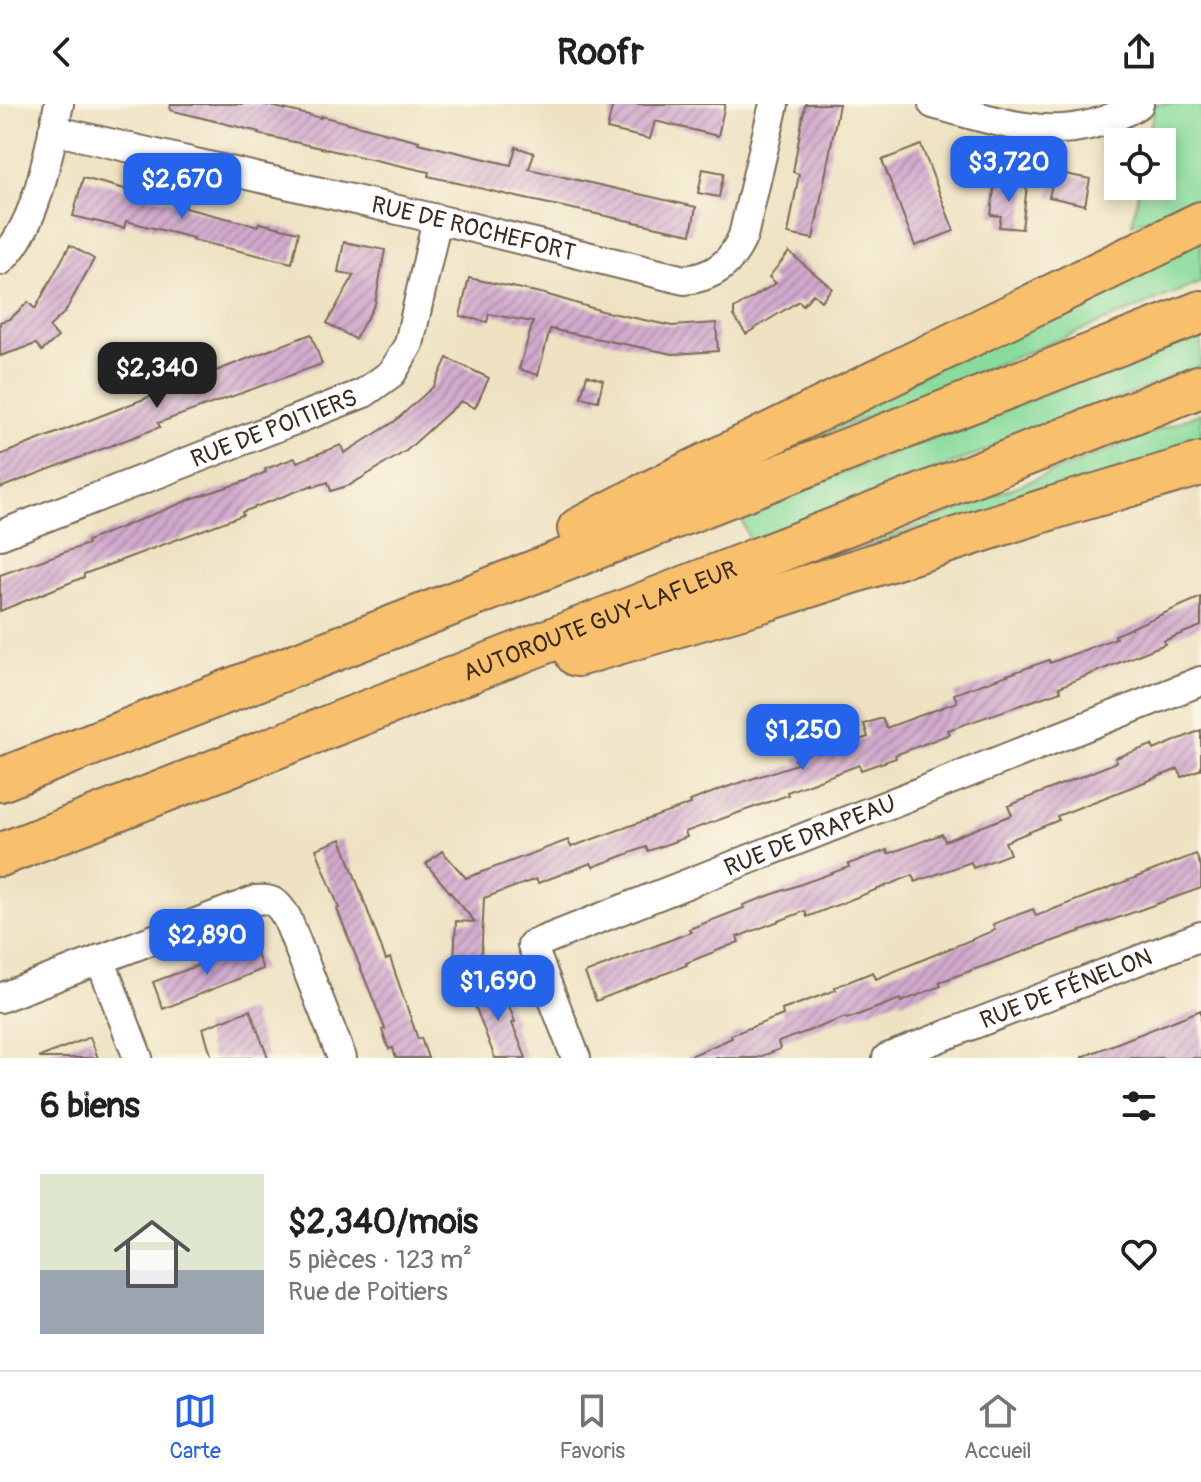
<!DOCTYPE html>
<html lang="fr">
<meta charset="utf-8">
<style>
:root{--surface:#fff;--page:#f2f2f2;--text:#202124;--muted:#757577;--line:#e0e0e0;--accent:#2563eb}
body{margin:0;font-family:Pangolin,sans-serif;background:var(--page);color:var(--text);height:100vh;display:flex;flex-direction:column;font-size:30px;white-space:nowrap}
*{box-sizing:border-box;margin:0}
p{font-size:26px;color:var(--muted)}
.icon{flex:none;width:44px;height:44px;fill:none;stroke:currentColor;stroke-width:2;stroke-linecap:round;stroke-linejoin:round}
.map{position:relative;height:954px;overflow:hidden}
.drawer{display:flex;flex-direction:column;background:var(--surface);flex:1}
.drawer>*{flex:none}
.fabs{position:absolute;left:1104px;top:24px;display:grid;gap:16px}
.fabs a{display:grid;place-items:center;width:72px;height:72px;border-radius:0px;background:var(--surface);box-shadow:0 4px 12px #0003;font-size:40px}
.price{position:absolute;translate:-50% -68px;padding:0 18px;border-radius:16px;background:var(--accent);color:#fff;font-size:26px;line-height:52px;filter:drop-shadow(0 2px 4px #0008)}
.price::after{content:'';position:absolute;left:50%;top:48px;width:24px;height:18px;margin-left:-12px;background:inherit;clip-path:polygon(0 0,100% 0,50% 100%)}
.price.selected{background:#222;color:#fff}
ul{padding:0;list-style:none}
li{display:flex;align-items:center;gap:24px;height:200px;padding:0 40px}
li span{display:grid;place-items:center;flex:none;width:224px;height:160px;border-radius:0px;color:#555}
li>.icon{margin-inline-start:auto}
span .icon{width:96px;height:96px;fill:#fffc;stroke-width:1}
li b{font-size:34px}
h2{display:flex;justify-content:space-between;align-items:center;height:96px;padding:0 40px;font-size:34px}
header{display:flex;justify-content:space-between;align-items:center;height:104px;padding:0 40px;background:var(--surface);font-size:36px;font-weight:700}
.tabs{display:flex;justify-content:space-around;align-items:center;height:112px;border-top:2px solid var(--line);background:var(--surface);font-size:22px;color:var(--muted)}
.tabs a{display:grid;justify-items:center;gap:4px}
.tabs .selected{color:var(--accent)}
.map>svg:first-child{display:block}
</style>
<header><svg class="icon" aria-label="back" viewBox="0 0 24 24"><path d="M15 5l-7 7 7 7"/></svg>Roofr<svg class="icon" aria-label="share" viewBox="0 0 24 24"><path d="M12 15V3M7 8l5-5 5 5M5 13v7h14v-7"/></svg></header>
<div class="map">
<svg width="1201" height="954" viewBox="0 0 1201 954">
<defs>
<pattern id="building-hatch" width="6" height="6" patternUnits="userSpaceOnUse" patternTransform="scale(2)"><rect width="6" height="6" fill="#d1a9cd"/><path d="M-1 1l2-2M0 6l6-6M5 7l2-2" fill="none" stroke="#ab8aa6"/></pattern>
</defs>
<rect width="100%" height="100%" fill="#fcf5e5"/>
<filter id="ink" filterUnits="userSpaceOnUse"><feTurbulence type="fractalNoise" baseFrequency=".0125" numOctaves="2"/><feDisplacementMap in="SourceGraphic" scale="16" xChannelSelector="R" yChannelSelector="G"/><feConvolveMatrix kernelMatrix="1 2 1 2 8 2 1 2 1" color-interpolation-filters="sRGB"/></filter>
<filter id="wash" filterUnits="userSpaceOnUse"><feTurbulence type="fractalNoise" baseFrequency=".006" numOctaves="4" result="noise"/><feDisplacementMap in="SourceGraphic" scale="32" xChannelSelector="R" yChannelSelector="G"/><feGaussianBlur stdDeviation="1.8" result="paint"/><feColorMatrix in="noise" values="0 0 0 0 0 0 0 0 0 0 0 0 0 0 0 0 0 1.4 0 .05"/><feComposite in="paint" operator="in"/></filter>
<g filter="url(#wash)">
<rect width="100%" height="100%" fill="#eee2c2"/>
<!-- grass -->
<path fill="#89dc9d" stroke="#62835e" stroke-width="2" d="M1155,0h46v96l-69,24 7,-38h23v-44h-15z
M1201,130v48l-477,193z
M1201,229v33l-451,177 -10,-30z
M1201,309v39l-354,102z"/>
<g id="blocks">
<!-- building -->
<path fill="url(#building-hatch)" d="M171,0h91l59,14v-2l98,25 -1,2 93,22 5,-18 18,6 -5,16 167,38 -5,27 -170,-36 -93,-22 1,-4 -171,-38 1,-2 -89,-22z
M613,0h112l-7,32 -63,-15 -5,18 -43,-10z
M805,0h34l-26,135 -25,-5 11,-60 -6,-2z
M921,41l33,86 -39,15 -33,-86z
M703,65l21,4 -5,24 -21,-4z
M1055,68l35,7 -5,26 -36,-8z
M83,74l103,27 -1,3 73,18 1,-3 40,9 -7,31 -100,-23 1,-2 -67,-17 -2,7 -51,-12z
M995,76l32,5 -5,44 -23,-2 2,-11 -10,-1z
M344,138l41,8 -10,54 -20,35 -28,-16 27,-48 -16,-3z
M70,141l24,14 -29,53 -16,15 9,10 -16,14 -6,-7 -36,12v-34l10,-3 18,-17 7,7z
M789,148l43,36 -11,13 -8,-7 -10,11 -4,-4 -53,33 -12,-18v-7l42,-26 -7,-6z
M469,174l76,16 57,17 70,15 44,-3 2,28 -45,3 -123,-25 -12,46 -19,-6 14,-47 -44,-8 -2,8 -27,-6z
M311,230l11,30 -164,59 2,4 -160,61v-33z
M447,254l42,20 -14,30 -14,-7 -55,50 -56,34 -19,6 -3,-9 -15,5v-2l-71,27 1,3 -159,59v3l-84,34v-36l88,-31 -1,-3 107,-43 52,-17 20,-9 -1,-3 30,-11 2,4 44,-17 3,8 50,-31 40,-36z
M587,271l16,5 -5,21 -17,-4z
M1201,493v29l-38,15 2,3 -106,43 2,4 -113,39 2,4 -55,21 1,3 -35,12 -2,-5 -72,27 1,3 -103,37 2,5 -39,14 -2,-4 -53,20 -2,-4 -53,20 -2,-4 -52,19 -3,63 -27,-2 2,-38 19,1 -49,-58 16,-13 24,27 102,-38 3,7 120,-43 -1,-3 37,-14 70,-23 -2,-5 40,-15 1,4 32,-11 -4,-13 18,-6 4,10 71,-26 -3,-8 95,-34 1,3 66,-25 -1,-3z
M1201,626v39l-19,8 -4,-8 -121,47 2,4 -54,22 5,12 -37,14 -2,-6 -56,20 -2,-7 -106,42 -2,-6 -68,26 2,5 -53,21 1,2 -91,36 -11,-28 106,-41 -2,-3 55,-21 -1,-3 106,-38 -1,-3 39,-14 1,4 54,-20 3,7 67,-26 -4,-9 109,-44 -2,-4 37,-13 2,5z
M341,735l45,121 4,-2 28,81 3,-1 7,20h-32l-3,-10 -4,1 -7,-19 3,-1 -48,-120 2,-1 -23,-59z
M1196,750l5,13v21l-262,94 2,4 -40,16 -1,-3 -53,20 -1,-2 -68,25 2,7 -23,9h-71l46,-20 -1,-3 52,-20 -1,-5 54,-20 -1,-3 38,-15 3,7 119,-49 -2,-6 40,-15 3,7z
M253,841l10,24 -100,40 -10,-27z
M501,880l14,38 -3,1 14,35h-31l-24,-63z
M250,906l18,48h-56l-9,-30z
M1201,906v48h-119v-1z
M90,933l8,21h-58v-1z"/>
</g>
</g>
<g filter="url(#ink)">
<use href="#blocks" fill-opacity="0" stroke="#7a6a57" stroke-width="2"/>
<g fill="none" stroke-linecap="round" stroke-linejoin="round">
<!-- minor casing -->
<g stroke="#7a6a57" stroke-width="32">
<g id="minor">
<path d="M933,0c76,20 132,45 206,0"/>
<path id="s1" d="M53,26l384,89 247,61c30,-3 47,-16 59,-44l31,-132"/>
<path d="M0,157c38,-36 48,-108 59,-157"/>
<path id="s2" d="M0,431l364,-142 28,-20 17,-29 28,-125"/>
<path d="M100,855l38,99"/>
<path d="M0,894l256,-98c17,-2 22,3 31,18l55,140"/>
<path id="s3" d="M576,954l-44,-113 669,-264"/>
<path id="s4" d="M887,954l314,-122"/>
</g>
</g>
<!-- highway casing -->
<g stroke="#7a6a57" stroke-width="46">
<g id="highway">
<path d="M579,425l61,-32 561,-274"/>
<path d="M577,551l188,-55 284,-91 152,-45"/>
<path d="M0,676l1201,-468"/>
<path id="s5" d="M0,751l1201,-469"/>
</g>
</g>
<!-- minor -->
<use href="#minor" stroke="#fff" stroke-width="28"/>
<!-- highway -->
<use href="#highway" stroke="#f8bf6c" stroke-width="42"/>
</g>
</g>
<g text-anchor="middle" stroke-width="7" stroke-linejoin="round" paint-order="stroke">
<!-- street labels -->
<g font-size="24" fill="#3b2a1e" stroke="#fcf5e5">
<text dy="8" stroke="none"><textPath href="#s1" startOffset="432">RUE DE ROCHEFORT</textPath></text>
<text dy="8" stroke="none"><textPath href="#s2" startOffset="294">RUE DE POITIERS</textPath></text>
<text dy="8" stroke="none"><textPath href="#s5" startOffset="644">AUTOROUTE GUY-LAFLEUR</textPath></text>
<text dy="8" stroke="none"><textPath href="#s3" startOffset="420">RUE DE DRAPEAU</textPath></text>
<text dy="8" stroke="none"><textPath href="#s4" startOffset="192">RUE DE FÉNELON</textPath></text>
</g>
</g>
</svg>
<div class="fabs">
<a><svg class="icon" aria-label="locate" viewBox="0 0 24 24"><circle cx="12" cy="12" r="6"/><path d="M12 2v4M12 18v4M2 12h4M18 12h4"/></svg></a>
</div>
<b class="price" style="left:1009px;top:100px">$3,720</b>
<b class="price" style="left:182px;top:117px">$2,670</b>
<b class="price selected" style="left:157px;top:306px">$2,340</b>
<b class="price" style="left:803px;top:668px">$1,250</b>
<b class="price" style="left:207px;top:873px">$2,890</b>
<b class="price" style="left:498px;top:919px">$1,690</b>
</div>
<section class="drawer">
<h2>6 biens<svg class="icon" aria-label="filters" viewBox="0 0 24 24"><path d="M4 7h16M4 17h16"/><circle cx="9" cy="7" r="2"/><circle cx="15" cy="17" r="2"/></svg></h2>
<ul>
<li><span style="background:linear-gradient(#dfe7d0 60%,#9aa5b1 0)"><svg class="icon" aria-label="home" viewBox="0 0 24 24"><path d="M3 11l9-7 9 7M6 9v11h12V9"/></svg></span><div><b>$2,340/mois</b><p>5 pièces · 123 m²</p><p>Rue de Poitiers</p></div><svg class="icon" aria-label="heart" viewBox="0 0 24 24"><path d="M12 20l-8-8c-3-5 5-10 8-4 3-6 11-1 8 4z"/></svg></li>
</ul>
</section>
<nav class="tabs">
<a class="selected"><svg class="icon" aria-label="map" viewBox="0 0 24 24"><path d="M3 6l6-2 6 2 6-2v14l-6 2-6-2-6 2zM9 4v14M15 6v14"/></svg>Carte</a>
<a><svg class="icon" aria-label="saved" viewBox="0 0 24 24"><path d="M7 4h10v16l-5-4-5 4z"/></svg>Favoris</a>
<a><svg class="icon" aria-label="home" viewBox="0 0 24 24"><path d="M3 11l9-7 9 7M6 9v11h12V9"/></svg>Accueil</a>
</nav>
